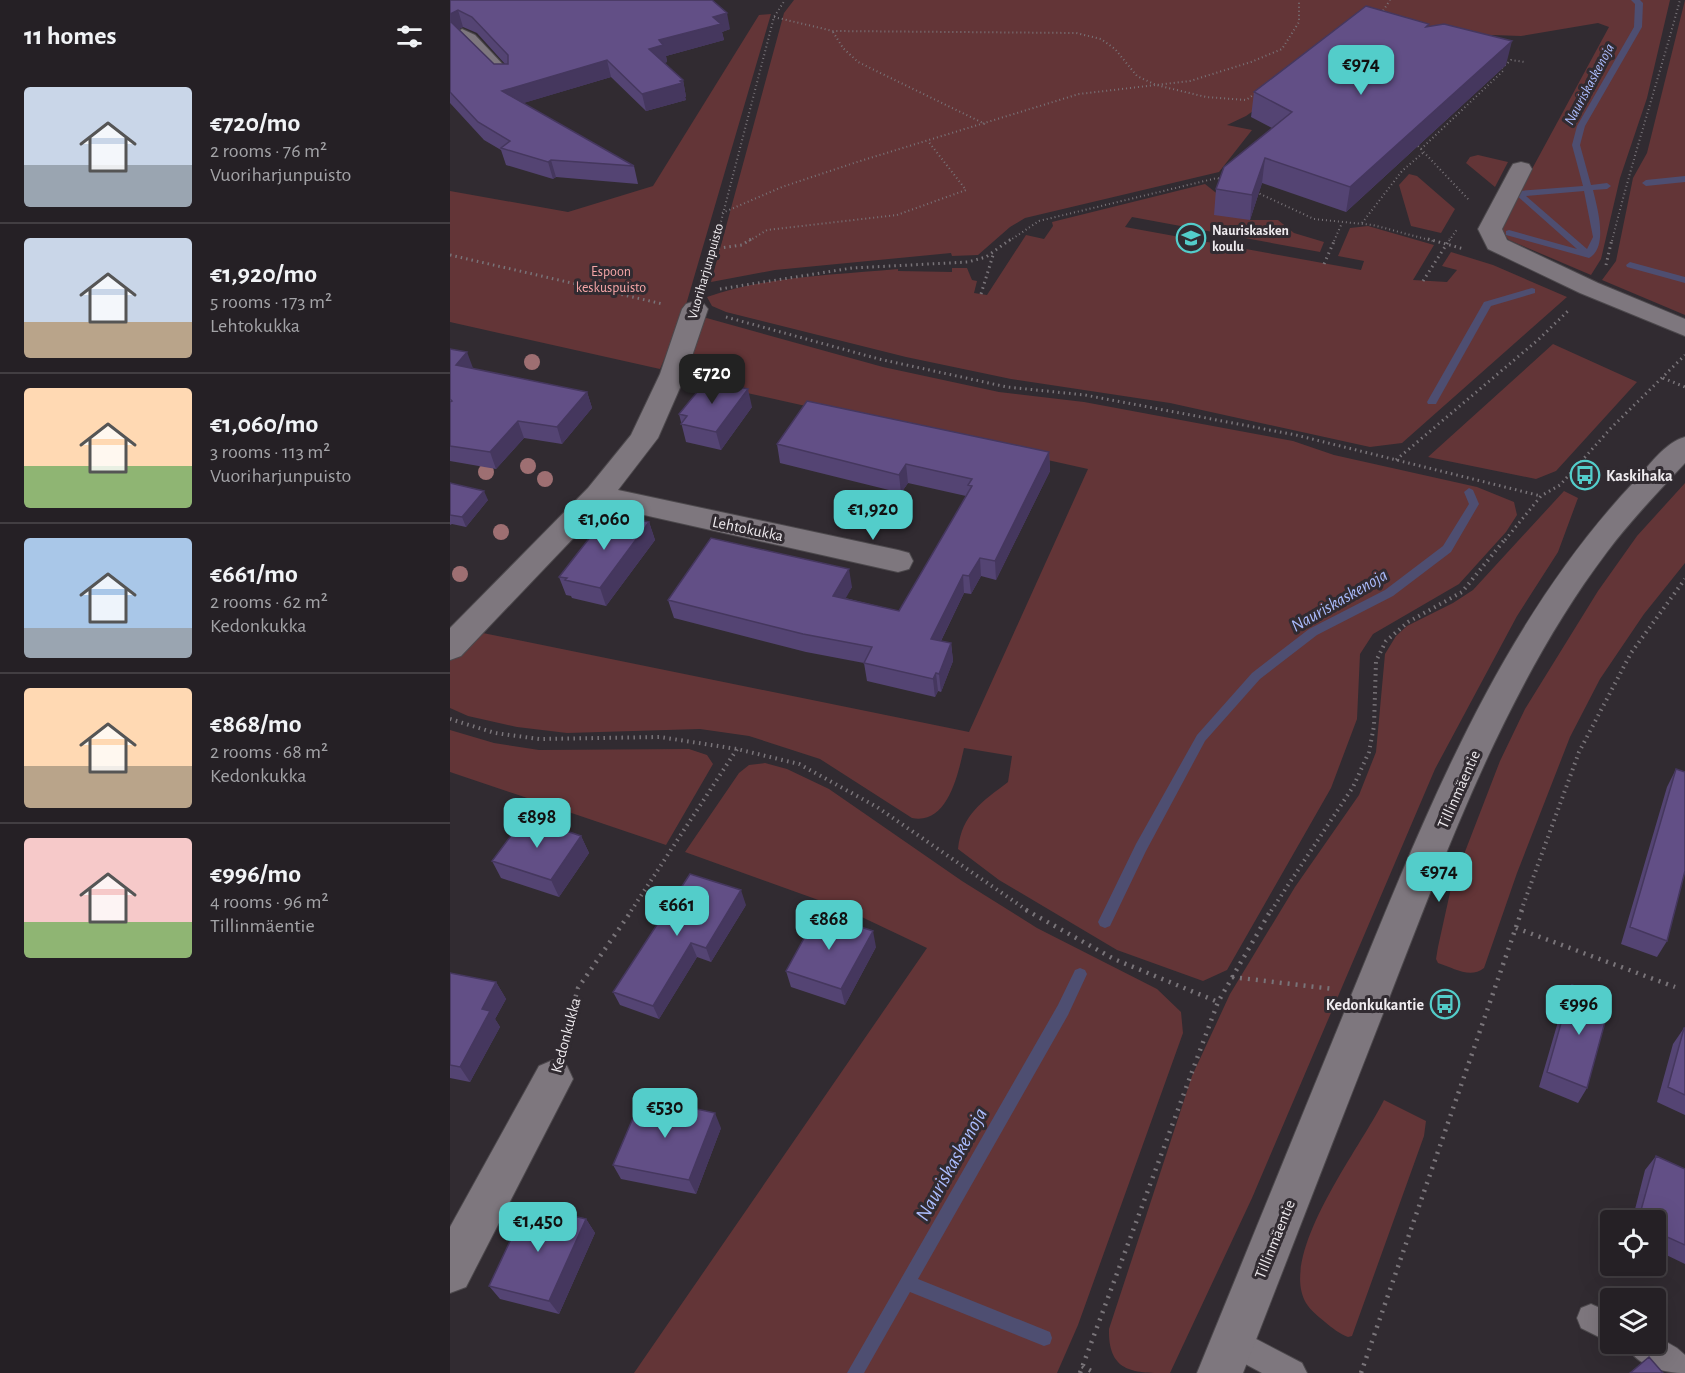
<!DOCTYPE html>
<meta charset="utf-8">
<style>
:root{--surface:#252025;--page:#312d32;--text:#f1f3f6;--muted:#a3a3a7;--line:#423e42;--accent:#53cdca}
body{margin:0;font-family:"Alegreya Sans",sans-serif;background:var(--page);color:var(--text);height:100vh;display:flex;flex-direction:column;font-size:22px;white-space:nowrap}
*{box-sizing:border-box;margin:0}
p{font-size:20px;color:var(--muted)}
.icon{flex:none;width:33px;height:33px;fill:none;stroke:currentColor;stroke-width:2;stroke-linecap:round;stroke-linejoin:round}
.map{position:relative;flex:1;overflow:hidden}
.drawer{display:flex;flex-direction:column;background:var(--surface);width:450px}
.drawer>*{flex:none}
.controls{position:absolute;left:1150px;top:1210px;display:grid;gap:12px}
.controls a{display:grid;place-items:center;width:66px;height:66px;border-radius:6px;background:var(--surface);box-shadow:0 6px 24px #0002,0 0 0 2px var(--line);font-size:30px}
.price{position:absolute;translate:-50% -51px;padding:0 14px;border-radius:12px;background:var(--accent);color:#111;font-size:20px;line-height:39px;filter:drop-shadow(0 2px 3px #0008)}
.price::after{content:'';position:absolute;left:50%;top:36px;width:18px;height:14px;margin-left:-9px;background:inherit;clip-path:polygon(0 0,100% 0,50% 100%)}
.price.current{background:#222;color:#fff}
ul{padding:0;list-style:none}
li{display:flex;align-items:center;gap:18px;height:150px;padding:0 24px}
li+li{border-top:2px solid var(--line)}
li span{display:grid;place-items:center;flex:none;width:168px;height:120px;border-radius:6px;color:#555}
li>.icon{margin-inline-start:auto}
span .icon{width:72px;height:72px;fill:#fffc;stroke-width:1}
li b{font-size:26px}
h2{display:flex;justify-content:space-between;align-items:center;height:72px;padding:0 24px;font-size:26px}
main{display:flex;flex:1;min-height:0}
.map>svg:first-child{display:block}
</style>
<main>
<section class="drawer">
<h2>11 homes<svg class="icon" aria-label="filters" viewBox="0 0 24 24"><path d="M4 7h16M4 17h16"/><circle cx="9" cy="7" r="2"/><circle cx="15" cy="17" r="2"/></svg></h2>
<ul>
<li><span style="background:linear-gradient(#c9d6e8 65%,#9aa5b1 0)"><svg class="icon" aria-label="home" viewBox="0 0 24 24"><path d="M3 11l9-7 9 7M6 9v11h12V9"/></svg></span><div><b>€720/mo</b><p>2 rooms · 76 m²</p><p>Vuoriharjunpuisto</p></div></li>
<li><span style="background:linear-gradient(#c9d6e8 70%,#b9a48a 0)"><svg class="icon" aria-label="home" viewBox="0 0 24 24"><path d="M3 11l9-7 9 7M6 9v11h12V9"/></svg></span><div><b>€1,920/mo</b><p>5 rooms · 173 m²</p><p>Lehtokukka</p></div></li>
<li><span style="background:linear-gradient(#ffd9b3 65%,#8fb573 0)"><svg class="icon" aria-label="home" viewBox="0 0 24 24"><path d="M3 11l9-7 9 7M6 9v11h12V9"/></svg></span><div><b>€1,060/mo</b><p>3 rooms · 113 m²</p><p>Vuoriharjunpuisto</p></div></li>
<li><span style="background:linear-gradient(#a9c7e8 75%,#9aa5b1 0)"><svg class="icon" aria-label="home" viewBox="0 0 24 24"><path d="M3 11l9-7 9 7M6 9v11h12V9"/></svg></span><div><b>€661/mo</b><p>2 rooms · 62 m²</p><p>Kedonkukka</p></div></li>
<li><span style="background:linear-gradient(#ffd9b3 65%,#b9a48a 0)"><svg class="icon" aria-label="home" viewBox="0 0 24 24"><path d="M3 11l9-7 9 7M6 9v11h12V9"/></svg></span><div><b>€868/mo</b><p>2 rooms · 68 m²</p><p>Kedonkukka</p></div></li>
<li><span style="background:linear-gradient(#f6c9c9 70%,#8fb573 0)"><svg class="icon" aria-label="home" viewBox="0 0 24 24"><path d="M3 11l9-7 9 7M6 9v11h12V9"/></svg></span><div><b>€996/mo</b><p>4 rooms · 96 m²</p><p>Tillinmäentie</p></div></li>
</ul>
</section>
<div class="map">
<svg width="1235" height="1373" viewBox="0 0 1235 1373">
<rect width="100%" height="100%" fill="#312b31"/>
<!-- green -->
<path fill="#633537" d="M344,0h876l-23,98 -27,80 -19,81 -10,16 -82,-35 -10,-10 110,-203 -11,-4 -77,13 -58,-2 -193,65 -24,17 -19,9 25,5 -33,42 -194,46 -15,9 -32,28 -26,1 -1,-3 -176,17 -64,12 73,-269z
M1235,0v315l-83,-35 14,-19 17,-83 14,-25z
M321,14l-88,301 -23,54 -210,-47v-131l118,21 85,-26 106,-171z
M1028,155l30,7 -13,25 -29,-24 4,-6z
M959,174l8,2 38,33 -14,24 -30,-7 -12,-41z
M755,184l45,36h28l16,13 30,9 -4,10 -188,-35 -7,10 236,43 3,-9 -26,-5 12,-28 18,-2 66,19 -21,35 34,2 10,-12 -15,-4 9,-14 42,13 74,32 -165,146 -32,4 -200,-44 -159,-24 -105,-22 -180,-45 -14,-6 -5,-9c60,-21 128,-22 191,-28v2l54,1v-4h15l5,12 5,1 -3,12 13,2 39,-60 18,4 9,-13 -1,-4z
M253,317l180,50 116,25 85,10 209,39 41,14 143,32 37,15 3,13 -11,17 -47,52 -86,50 -13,20 -3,65 -26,69 -104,182 -24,11 -86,-31 -118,-70 -41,-31c4,-35 24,-47 50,-67l4,-26 -48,-8c-6,26 -16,77 -52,70l-92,-59 -71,-23 -49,-7 -133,4 -50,-6 -49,-11 -18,-8v-47l28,-29 491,100 119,-263 -390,-87 -18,-7z
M1103,344l84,38 -81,89 -20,8 -108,-22z
M1235,483v80l-41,51 -44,65 -30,58 -53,136 -33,95c-14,11 -30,0 -46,-5l-2,-4 2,-12 13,-59 49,-127 25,-52 73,-118 39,-55z
M1114,491l14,7 -20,54 -41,64 -82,153 -183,429 -82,175c-36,0 -62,0 -61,-44l83,-253 38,-82 65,-107 64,-92 17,-43 9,-98 11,-18 11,-10 46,-23 20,-13z
M0,730l44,13 45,7 150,-1 18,6 6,9 -47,81 -216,-73z
M315,763l22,6 42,20 133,92 75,47 120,61 24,23 2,21 -105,292 -21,48h-423l293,-425 -78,-37 -164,-59 54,-79 10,-8z
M934,1100l42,21 -2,15 -72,200 -4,1c-8,-3 -16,-9 -23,-15 -6,-5 -15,-12 -19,-19 -29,-49 57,-159 78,-203z"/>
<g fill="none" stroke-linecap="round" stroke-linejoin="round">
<!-- stream -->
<path fill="#4e4e71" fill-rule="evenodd" d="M1181,0h9l3,3 -1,24 -57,99 -5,19 11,40 16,-2 4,3 -4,3 -14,1c4,17 16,57 -4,68l-83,-23v-4l3,-1 68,19 -62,-55 4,-3 64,-5 -11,-41 5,-19 57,-99 1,-23zM1134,191l9,46 -6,12 -61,-53z
M1235,176v6l-39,4 -4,-3 4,-3z
M1180,262l55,15v6l-58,-16 -1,-2z
M1082,288l3,1v4l-44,13 -54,96 -1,2h-8l-1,-2 57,-100z
M1019,488l4,2 6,14 -28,48 -58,44 -76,39 -57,44 -55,62 -59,110 -36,75 -5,2 -5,-2 -2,-4 38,-78 61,-109 55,-62 57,-44 76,-39 58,-44 26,-42 -5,-12z
M630,968l5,2 2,4 -19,41 -150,264 132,53 2,6 -2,6 -6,2 -134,-54 -46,81h-17l211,-368 17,-35z"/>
<!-- service casing -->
<g stroke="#4c484c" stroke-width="2">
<path id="service" d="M12,29l13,6 36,38v6h-10l-44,-43 -1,-3z
M1141,1304l20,9v30l-30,-15 -4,-10 4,-10z
M783,1327l69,36 5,10h-45l-39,-21 -5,-10 5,-10z
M1206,1336l21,12 8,7v18c-21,0 -50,-7 -59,-29h30z"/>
</g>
<!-- minor casing -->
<g stroke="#4c484c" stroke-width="2">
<path id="minor" d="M1071,162l8,2 3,5 -30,60 5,11 91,43 87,36v17l-105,-43 -92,-44 -10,-20 32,-60 3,-5z
M245,301l9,3 4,5 -22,65 -28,64 -40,52 280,60 11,3 4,8 -4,8 -11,3 -294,-66 -143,150 -11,4v-32l138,-140 43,-53 29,-61 22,-65 4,-5z
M103,1060l14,6 6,13 -107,208 -16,6v-66l89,-161z"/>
</g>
<!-- tertiary casing -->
<g stroke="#4c484c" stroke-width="2">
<path id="tertiary" d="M1235,437v26c-27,29 -54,57 -78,89 -101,134 -160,298 -221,454 -48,122 -95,244 -143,367h-46c52,-127 104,-255 156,-382 73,-178 147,-367 281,-509 14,-15 31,-40 51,-45z"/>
</g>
<!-- path-far3 -->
<path stroke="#797479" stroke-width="2" stroke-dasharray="1 3" stroke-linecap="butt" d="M931,14l9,-14
M324,17l59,14 243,2 25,6 14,10 22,27 19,9 50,12 40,3 10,-7
M383,32l10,16 15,14 127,62
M968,146l51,54
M971,149l82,-78 -1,-3 9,-8 14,2
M806,192l58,27 59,6 60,16
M272,213l60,-26 75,-25 222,-68 111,-13 61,-19 31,-13 17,-27v-22
M912,223l40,-52 22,-19
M266,241l58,-224 11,-17
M299,241l18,-11 130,-15 69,-25 -38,-49
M559,241l30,-20 178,-43 7,2
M884,241l8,-18
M999,241l9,-13
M1162,241c20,-81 46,-160 68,-241"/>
<!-- path-far2 -->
<path stroke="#797479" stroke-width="3" stroke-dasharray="1.5 4" stroke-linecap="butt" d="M978,239l36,10
M263,249l29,-4 9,-6
M0,255l213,49
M874,264l11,-25
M1156,265l6,-26
M973,281l27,-42
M255,283l11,-44
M270,289l132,-21 116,-6 18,-5 25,-18
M531,294l13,-42
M276,317l153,42 128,28 78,8 211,40 245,61
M1213,378l22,9
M946,460l143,-121 30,-29
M1055,540l36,-44 19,-11 51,-57 74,-73"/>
<!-- path-far1 -->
<path stroke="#797479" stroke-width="4" stroke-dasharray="1.5 4.5" stroke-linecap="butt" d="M0,719l45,14 44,6 121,-2 77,12 62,15 78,43 151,104
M181,911l106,-162
M821,911l82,-124 16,-35 5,-26 2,-65 10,-20 22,-19 54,-30 44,-54
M1071,911l58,-159 52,-99 54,-74"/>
<!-- path -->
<path stroke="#797479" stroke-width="4.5" stroke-dasharray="2 6" stroke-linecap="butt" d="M576,910l88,49 104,43
M1066,928l159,59
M782,977l101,12
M113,1043l15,-55 54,-78
M632,1366l13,7
M630,1373l138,-371 53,-92
M911,1373l161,-463"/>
<!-- service -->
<use href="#service" fill="#7e777e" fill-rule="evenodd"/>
<!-- minor -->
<use href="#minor" fill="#7e777e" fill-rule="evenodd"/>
<!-- tertiary -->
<use href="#tertiary" fill="#7e777e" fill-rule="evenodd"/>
</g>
<!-- trees -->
<g fill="#9e6f72">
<circle cx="82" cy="362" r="8"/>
<circle cx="78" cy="466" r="8"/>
<circle cx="36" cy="472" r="8"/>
<circle cx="95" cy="479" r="8"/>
<circle cx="51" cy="532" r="8"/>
<circle cx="10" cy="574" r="8"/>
</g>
<!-- wall -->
<path fill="#544473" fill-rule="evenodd" d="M0,0l280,29 -8,3 2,8 -58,16 1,6 -3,1 19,17 3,17h-1l1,3 -40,11 -35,-34 -88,26 111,63 4,18 -82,-7 -3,2 -47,-14 -5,-15 -17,-10 -34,-37zM13,27l14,6 28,31h-11l-35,-35z
M978,26l78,39 -160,147 -84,-29 -12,37 -36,-5 2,-26 56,-61 -21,-11 3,-25z
M0,349l23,20 114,23 5,16 -30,36 -38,-6 -28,31 -46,-8z
M302,407l-31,43 -35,-8 -7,-28z
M327,444l272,8 1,19 -54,109 -15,-4 -10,18 -7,-1 -23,48 10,2 2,18 -12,31 -3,-1 -3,6 -68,-16 -3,-18 -58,-11 -132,-34 -6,-18 184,-13 -7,11 54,13 67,-115 -58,-13 -7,10 -121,-30z
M0,483l38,17 -22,27 -14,-3 -2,1z
M199,522l6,18 -49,66 -34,-8 -1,-2 -5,-1 -7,-18z
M1226,769l-9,172 -10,16 -36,-13 46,-157z
M131,836l8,17 -30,44 -58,-19 -9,-17z
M296,905l-35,57 -14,-5 -38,62 -39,-14 -7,-13z
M426,947l-31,58 -54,-18 -5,-16z
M0,973l46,9 10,17 -11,20 5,8 -30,55 -20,-4z
M1122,985l15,103 -9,15 -39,-16 25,-86z
M1234,1028h1v87l-28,-13 16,-58z
M271,1128l-25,66 -75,-15 -8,-14z
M1206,1156l29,13v95l-29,-14v-29h-24l13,-51z
M136,1219l9,14 -36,81 -59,-15 -11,-13z"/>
<!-- shaded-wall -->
<path fill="#45375e" d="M8,10l5,17 -8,4 -5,-10v-7z
M277,13l3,16 -8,3 2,8 -58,16 1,6 -14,4 -4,-17 10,-9 54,-23z
M1062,41l-6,24 -160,147 4,-25z
M157,60l4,17 -104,31 -5,-17z
M233,80l3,17h-1l1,3 -40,11 -4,-17z
M815,158l-3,25 -12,37 2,-25z
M101,160l5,17 -3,2 -5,-17z
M17,352l6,16 -17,-3z
M298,389l4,18 -31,43 -5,-18z
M137,392l5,16 -30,36 -5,-17z
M68,421l6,17 -28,31 -6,-17z
M599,452l1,19 -54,109 -1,-19z
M456,464l2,19 -7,10 -2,-18z
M34,491l4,9 -22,27 -4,-10z
M199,522l6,18 -49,66 -6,-18z
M530,558l1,18 -10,18 -2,-18z
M399,569l3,18 -15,27 -4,-18z
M513,575l1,18 -31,64 -2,-18z
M501,643l2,18 -12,31 -2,-18z
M486,673l2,18 -3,6 -2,-18z
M131,836l8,17 -30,44 -8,-17z
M291,890l5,15 -35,57 -5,-14z
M423,931l3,16 -31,58 -4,-16z
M241,943l6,14 -38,62 -6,-13z
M46,982l10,17 -11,20 5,8 -30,55 -10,-15 22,-58z
M265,1113l6,15 -25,66 -7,-14z
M136,1219l9,14 -36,81 -10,-13z"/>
<!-- building -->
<path fill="#624f86" stroke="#45375e" stroke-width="1.5" d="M0,0h262l15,13 -14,4 8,7 -62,16 4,5 -14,4 34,31 -3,1 2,2 -40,11 -35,-34 -105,31 132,75 -83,-6 -3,2 -47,-14 9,-7 -32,-19 -28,-30v-72v1l44,43h14v-9l-36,-38 -14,-7 -8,4z
M916,6l63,18 -3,3 18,-3 68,17 -162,146 -85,-29 -13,37 -36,-6 8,-22 68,-55 -38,-20z
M0,349l17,3 -11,13 131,27 -30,35 -39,-6 -28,31 -40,-6v-44l2,-1 -2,-2z
M257,380l41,9 -32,43 -35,-8 6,-8 -8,-2z
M357,401l242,51 -54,109 -15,-3 -11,18 -6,-1 -32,64 20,4 -12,31 -3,-1 -3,6 -69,-16 8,-16 -69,-13 -135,-34 43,-62 138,31 -16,27 66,15 73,-125 -4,-1 4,-6 -66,-15 -7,11 -122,-31z
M0,483l34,8 -22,26 -12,-2z
M159,513l40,9 -49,66 -35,-8 2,-2 -8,-1z
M1226,769l9,3v99l-18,70 -37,-14z
M75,817l56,19 -30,44 -59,-19z
M240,874l51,16 -35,58 -15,-5 -38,63 -40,-14z
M368,913l55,18 -32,58 -55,-18z
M0,973l46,9 -14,27 8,2 -30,56 -10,-2z
M1122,985l39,15 -24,88 -40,-16z
M1234,1028h1v67l-17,-8z
M192,1097l73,16 -26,67 -76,-15z
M1206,1156l29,13v76l-29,-13v-11h-18z
M77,1205l59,14 -37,82 -60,-15z
M1199,1357l14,16h-33z"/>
<!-- icons -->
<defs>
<g id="school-ring" transform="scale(1.5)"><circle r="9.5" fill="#312b31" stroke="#53cdca" stroke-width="1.5"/><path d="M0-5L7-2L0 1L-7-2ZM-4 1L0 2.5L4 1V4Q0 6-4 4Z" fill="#53cdca"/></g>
<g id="bus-ring" transform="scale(1.5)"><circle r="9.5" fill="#312b31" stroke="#53cdca" stroke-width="1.5"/><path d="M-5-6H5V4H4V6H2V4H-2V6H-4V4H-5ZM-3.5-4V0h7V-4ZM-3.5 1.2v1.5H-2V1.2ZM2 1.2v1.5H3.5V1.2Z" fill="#53cdca"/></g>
</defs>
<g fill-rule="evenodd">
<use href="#school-ring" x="741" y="238"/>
<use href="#bus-ring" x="1135" y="475"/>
<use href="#bus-ring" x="995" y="1004"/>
</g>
<g text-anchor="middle" stroke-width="6" stroke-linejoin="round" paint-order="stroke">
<!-- far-poi labels -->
<g font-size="14" font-weight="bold" fill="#efebef" stroke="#312b31" text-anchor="start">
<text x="762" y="235">Nauriskasken<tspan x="762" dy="16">koulu</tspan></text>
</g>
<!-- far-park labels -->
<g font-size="14" fill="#f7a7a8" stroke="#312b31">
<text x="161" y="276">Espoon<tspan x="161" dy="16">keskuspuisto</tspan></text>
</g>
<!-- far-street labels -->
<g font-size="14" fill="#efebef" stroke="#312b31">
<text transform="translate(255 271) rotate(-74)" y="5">Vuoriharjunpuisto</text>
</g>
<!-- far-water labels -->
<g font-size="15" font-style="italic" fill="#aabbfc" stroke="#312b31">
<text transform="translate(1139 84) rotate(-62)" y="5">Nauriskaskenoja</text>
</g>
<!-- poi labels -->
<g font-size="16" font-weight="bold" fill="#efebef" stroke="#312b31" text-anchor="start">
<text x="1156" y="481">Kaskihaka</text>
<text x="974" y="1010" text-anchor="end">Kedonkukantie</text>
</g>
<!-- street labels -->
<g font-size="16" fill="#efebef" stroke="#312b31">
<text transform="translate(298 528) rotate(12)" y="6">Lehtokukka</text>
<text transform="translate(1008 789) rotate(-66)" y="6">Tillinmäentie</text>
<text transform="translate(115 1035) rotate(-75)" y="6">Kedonkukka</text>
<text transform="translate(824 1239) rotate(-68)" y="6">Tillinmäentie</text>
</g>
<!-- water labels -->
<g font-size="18" font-style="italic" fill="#aabbfc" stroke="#312b31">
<text transform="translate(889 600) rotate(-30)" y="6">Nauriskaskenoja</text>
</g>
<!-- near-water labels -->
<g font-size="21" font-style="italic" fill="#aabbfc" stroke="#312b31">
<text transform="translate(501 1164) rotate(-61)" y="7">Nauriskaskenoja</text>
</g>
</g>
</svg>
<div class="controls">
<a><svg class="icon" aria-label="locate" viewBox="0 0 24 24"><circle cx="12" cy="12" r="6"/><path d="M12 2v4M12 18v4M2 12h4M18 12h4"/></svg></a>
<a><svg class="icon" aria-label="layers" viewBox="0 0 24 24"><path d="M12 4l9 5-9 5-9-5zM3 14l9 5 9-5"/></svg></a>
</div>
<b class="price" style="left:911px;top:96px">€974</b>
<b class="price current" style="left:262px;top:405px">€720</b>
<b class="price" style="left:423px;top:541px">€1,920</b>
<b class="price" style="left:154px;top:551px">€1,060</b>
<b class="price" style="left:87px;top:849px">€898</b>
<b class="price" style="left:989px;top:903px">€974</b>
<b class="price" style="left:227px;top:937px">€661</b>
<b class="price" style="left:379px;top:951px">€868</b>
<b class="price" style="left:1129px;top:1036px">€996</b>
<b class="price" style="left:215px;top:1139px">€530</b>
<b class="price" style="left:88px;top:1253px">€1,450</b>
</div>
</main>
